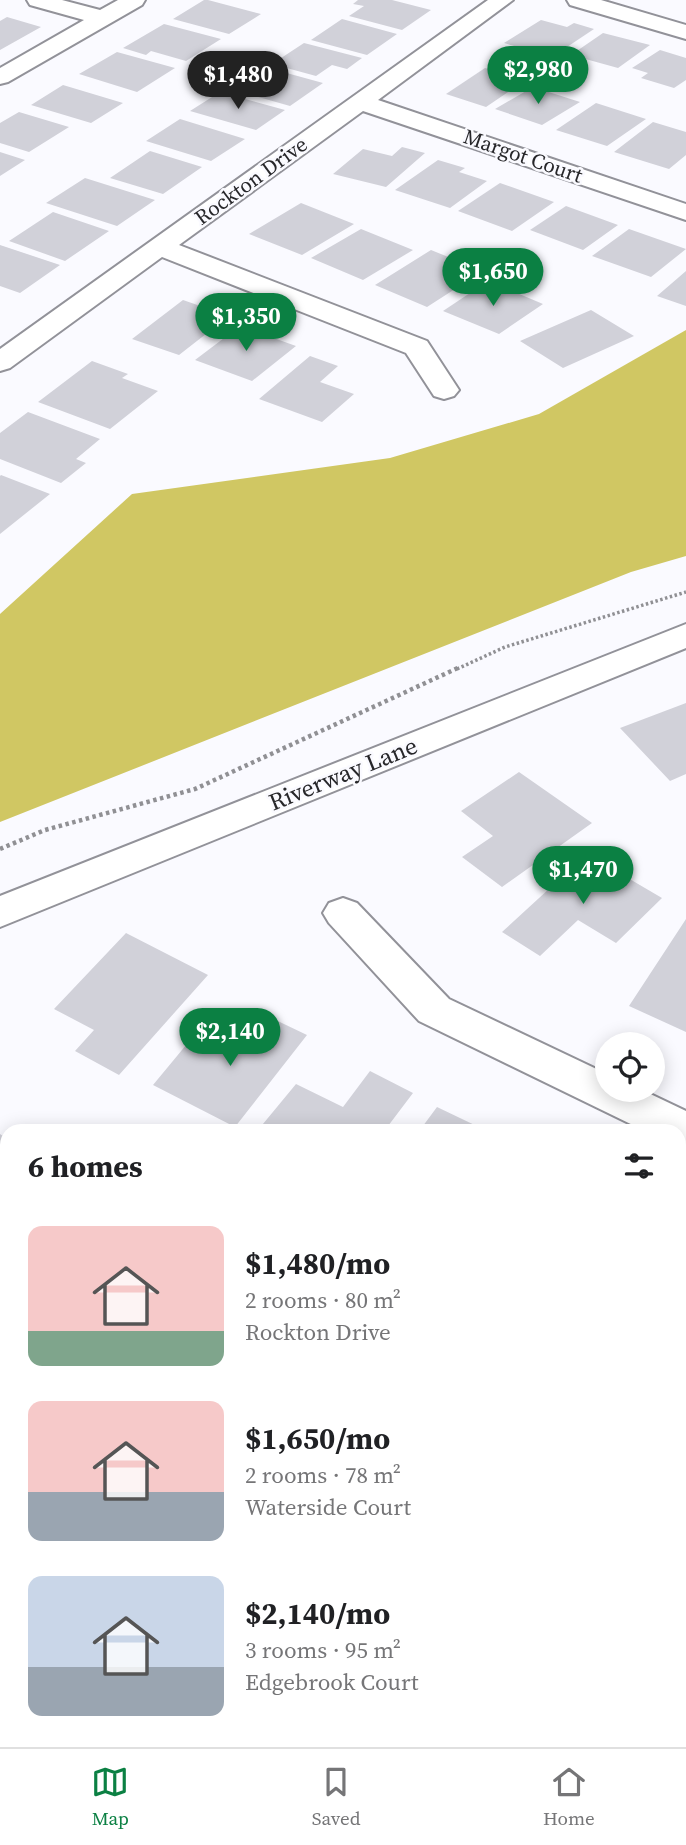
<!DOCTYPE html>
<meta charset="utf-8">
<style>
:root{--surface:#fff;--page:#f6f6f6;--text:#202124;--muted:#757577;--line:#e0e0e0;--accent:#0b8043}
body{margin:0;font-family:"Source Serif 4",serif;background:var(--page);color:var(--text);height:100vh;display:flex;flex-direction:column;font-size:26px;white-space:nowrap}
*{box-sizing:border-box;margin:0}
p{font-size:23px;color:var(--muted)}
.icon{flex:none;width:38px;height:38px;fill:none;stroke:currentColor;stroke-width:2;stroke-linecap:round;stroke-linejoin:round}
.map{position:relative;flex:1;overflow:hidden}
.drawer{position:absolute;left:0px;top:1124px;width:686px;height:625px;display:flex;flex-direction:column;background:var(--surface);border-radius:21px 21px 0 0;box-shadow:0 4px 18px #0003}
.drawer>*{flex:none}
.buttons{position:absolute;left:595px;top:1032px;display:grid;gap:14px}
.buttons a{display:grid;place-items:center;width:70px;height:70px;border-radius:50%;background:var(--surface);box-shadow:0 4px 18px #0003;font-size:35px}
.price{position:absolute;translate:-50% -60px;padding:0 16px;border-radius:24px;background:var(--accent);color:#fff;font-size:23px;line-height:46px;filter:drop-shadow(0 2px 4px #0008)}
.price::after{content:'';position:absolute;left:50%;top:42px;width:21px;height:16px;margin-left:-10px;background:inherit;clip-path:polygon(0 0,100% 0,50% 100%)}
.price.active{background:#222;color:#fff}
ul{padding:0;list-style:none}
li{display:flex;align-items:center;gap:21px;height:175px;padding:0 28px}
li span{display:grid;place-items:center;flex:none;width:196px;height:140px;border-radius:14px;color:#555}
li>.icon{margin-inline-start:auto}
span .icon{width:84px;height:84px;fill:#fffc;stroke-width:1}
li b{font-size:30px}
h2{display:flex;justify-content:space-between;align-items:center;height:84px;padding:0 28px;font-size:30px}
.menu{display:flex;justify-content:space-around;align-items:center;height:98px;border-top:2px solid var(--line);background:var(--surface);font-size:19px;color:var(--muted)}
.menu a{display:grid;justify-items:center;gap:4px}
.menu .active{color:var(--accent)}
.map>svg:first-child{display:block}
</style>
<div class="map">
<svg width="686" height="1747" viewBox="0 0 686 1747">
<rect width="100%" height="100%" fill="#fafaff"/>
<!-- forest -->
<path fill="#d0c763" d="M686,330v226l-55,16 -631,250v-208l132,-120 258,-36 149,-44z"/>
<!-- building -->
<path fill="#d1d1d9" d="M204,0h4l53,14 -32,20 -56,-15z
M358,0h34l39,10 -29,20 -53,-14 15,-10 -11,-2z
M7,17l34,10 -41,23v-29z
M342,19l55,15 -30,21 -56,-15z
M541,20l26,7 7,-4 20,6 -42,28 -48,-14z
M164,24l57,15 -35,22 -35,-10 -5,4 -23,-7z
M603,33l47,12 -32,23 -47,-13z
M304,43l58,15 -15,11 -15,-4 -16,11 -44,-12z
M660,50l26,8v22l-12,8 -33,-10 7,-5 -16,-5z
M117,52l58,16 -38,24 -58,-18z
M254,64l69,19 -33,23 -70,-20z
M485,68l41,12 -40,27 -40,-13z
M63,85l60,18 -32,20 -60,-18z
M533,87l47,15 -38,23 -47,-16z
M220,92l65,18 -29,20 -66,-19z
M596,103l50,16 -39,27 -51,-16z
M19,112l50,15 -40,25 -29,-9v-20z
M180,119l65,20 -34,22 -65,-20z
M653,122l33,10v23l-17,14 -55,-17z
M402,147l23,6 -39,34 -53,-13 30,-25 29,7z
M150,151l52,16 -39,27 -53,-16z
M0,152l25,8 -25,16z
M438,160l27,8 -6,4 28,9 -37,27 -55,-18z
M85,178l70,22 -38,26 -71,-23z
M500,183l54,19 -42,29 -54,-20z
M301,203l53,21 -52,31 -53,-21z
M566,206l52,19 -35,25 -53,-20z
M53,212l56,19 -44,30 -56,-20z
M361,229l52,21 -50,30 -52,-22z
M629,229l57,20 -35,28 -59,-21z
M0,245l60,20 -40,28 -20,-7z
M431,250l52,21 -56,36 -52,-22z
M686,271v35l-29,-10z
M488,281l55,23 -44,30 -56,-23z
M183,300l46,16 -50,39 -47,-16z
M591,310l43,26 -71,32 -43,-27z
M240,326l56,20 -44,35 -57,-21z
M310,356l28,10 -18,16 34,12 -32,28 -63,-23z
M92,361l36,13 -6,4 36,13 -48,38 -72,-27z
M28,412l72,27 -24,20 10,4 -25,20 -61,-24v-26z
M1,475l49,19 -50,40v-58z
M686,703v71l-16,7 -50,-53z
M519,772l73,51 -90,64 -40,-30 31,-21 -32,-25z
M587,854l75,44 -46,45 -38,-23 -38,36 -38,-24z
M686,919v113l-57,-26z
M126,933l82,42 -89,100 -44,-24 19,-21 -40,-21z
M261,1013l46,22 -72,92 -82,-42 48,-58 35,17z
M370,1071l43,22 -28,37h-127l38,-46 47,23z
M437,1107l48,23h-65z
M0,1134l7,5v49l-7,7z
M679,1232l7,3v144l-7,-4z
M679,1568l7,4v163l-7,-5z
M7,1635v106h88l-4,6h-91v-102z
M127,1741h50l8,6h-62z"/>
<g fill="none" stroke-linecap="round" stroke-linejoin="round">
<!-- street casing -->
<g stroke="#929299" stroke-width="4">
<path id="street" d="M27,0h35l38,10 18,-10h27l-3,5 -134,77 -8,2v-16l84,-48 -54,-15z
M488,0h25l-135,100 308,104v16l-323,-109 -184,134 248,96 32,49 -5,6 -10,3 -10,-3 -28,-43 -244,-96 -152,111 -10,3v-22z
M567,0h34l85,25v14l-116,-34z
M686,624v24l-686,279v-31z
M343,898l14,5 92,96 158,75v16h35l44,21v38l-7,-2v-17h-36l-224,-109 -90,-98 -6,-10 6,-10z
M0,1430l7,3v49l-7,-3z
M408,1741h62l3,6h-62z"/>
</g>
<!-- path-far1 -->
<path stroke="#909094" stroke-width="3.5" stroke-dasharray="2.5 2.5" stroke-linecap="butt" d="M457,669l48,-22 181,-55"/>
<!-- path -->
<path stroke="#909094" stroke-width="4.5" stroke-dasharray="3.5 3.5" stroke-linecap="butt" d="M0,849l45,-19 150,-41 265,-122"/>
<!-- street -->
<use href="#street" fill="#fff" fill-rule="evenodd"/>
</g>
<g text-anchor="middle" stroke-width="5" stroke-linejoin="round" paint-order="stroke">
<!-- far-street labels -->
<g font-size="21" fill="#27272a" stroke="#fafaff">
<text transform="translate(523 156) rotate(19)" y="7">Margot Court</text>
<text transform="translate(251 181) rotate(-36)" y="7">Rockton Drive</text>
</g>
<!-- street labels -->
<g font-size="24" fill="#27272a" stroke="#fafaff">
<text transform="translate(343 774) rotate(-22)" y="8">Riverway Lane</text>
</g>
</g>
</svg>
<div class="buttons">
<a><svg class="icon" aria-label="locate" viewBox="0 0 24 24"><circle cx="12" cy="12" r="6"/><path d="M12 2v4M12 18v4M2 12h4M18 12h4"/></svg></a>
</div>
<b class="price" style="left:538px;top:106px">$2,980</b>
<b class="price active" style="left:238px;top:111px">$1,480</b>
<b class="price" style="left:493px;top:308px">$1,650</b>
<b class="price" style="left:246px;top:353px">$1,350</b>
<b class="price" style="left:583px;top:906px">$1,470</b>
<b class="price" style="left:230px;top:1068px">$2,140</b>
<section class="drawer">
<h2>6 homes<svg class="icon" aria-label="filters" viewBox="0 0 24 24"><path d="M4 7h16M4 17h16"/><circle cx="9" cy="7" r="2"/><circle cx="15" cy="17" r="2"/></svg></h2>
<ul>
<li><span style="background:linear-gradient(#f6c9c9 75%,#7fa58c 0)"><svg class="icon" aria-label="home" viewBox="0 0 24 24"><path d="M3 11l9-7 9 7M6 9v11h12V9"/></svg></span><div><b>$1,480/mo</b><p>2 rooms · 80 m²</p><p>Rockton Drive</p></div></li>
<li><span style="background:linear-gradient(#f6c9c9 65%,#9aa5b1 0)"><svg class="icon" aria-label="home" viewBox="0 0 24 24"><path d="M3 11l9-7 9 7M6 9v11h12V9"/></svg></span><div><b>$1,650/mo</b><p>2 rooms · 78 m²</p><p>Waterside Court</p></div></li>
<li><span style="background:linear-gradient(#c9d6e8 65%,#9aa5b1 0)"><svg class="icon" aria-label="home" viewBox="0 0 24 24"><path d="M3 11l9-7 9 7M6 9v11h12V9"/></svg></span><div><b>$2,140/mo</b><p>3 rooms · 95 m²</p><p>Edgebrook Court</p></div></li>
</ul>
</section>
</div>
<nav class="menu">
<a class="active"><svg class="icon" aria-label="map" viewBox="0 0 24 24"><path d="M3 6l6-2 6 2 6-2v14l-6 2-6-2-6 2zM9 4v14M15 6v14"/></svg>Map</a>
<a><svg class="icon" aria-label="saved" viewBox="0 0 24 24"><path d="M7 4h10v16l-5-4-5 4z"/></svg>Saved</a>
<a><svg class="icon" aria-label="home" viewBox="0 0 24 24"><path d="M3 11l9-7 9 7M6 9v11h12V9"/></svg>Home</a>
</nav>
